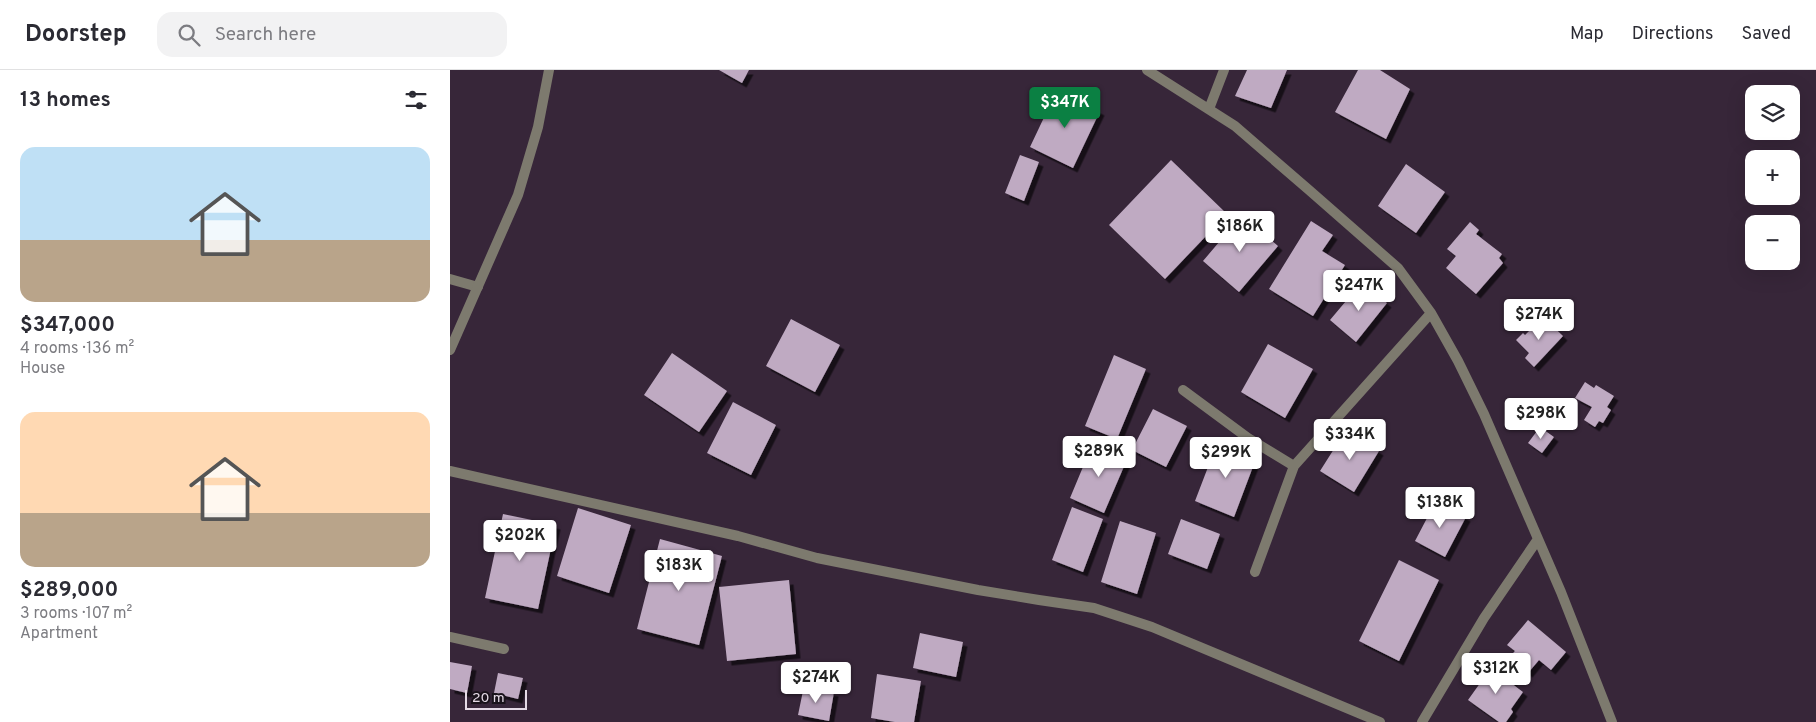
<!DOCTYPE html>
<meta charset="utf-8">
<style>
:root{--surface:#fff;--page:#f2f2f3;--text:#2b2b33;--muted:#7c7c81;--line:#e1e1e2;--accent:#0b8043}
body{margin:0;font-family:Overpass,sans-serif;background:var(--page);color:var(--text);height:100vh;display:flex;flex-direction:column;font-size:19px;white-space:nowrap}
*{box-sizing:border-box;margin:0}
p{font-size:16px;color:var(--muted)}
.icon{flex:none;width:28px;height:28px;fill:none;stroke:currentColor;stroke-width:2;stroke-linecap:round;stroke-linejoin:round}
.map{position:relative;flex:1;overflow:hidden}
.side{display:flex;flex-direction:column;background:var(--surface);width:450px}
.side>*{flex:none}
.fabs{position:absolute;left:1295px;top:15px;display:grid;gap:10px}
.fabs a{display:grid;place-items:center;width:55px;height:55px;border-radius:10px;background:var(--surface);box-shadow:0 5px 20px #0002;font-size:25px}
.scale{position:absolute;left:15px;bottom:12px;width:62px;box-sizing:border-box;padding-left:5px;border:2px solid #e5dae6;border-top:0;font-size:14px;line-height:18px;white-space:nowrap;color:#e5dae6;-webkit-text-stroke:4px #1a131b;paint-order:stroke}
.price{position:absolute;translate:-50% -42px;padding:0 11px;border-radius:5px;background:#fff;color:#222;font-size:16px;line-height:32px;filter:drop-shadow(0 1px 2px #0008)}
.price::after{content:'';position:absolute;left:50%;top:30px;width:15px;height:11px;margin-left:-8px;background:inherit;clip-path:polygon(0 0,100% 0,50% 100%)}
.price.active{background:var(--accent);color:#fff}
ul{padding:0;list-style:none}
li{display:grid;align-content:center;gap:10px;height:265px;padding:0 20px}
li span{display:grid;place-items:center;height:155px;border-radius:15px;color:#555}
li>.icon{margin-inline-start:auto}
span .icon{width:90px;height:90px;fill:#fffc;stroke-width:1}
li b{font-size:21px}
h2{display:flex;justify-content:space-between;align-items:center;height:60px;padding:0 20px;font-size:21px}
header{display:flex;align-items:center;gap:30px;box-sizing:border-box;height:70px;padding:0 25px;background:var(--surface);border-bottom:1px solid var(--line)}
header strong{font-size:24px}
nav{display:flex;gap:28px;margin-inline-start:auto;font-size:18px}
.search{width:350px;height:45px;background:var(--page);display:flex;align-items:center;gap:12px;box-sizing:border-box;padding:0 18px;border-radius:15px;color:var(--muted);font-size:19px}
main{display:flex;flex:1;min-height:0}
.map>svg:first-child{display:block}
</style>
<header>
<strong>Doorstep</strong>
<div class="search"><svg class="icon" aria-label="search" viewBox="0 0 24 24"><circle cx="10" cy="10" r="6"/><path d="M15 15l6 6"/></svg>Search here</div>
<nav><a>Map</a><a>Directions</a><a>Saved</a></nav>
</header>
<main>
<section class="side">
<h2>13 homes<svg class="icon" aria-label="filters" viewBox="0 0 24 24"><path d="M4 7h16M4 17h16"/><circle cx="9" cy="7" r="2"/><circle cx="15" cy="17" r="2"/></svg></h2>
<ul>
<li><span style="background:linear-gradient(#bfe0f5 60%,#b9a48a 0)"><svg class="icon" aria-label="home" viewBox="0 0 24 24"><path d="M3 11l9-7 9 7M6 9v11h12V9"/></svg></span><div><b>$347,000</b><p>4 rooms · 136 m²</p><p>House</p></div></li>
<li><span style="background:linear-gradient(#ffd9b3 65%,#b9a48a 0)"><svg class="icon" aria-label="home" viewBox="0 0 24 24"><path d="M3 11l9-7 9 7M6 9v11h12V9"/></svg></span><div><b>$289,000</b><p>3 rooms · 107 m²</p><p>Apartment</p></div></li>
</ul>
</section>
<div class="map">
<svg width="1366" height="652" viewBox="0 0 1366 652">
<defs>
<filter id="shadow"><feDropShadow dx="4.5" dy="4.5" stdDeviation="0" flood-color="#0009"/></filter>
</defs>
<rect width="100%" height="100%" fill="#372639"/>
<!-- building -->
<path fill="#bfaac2" filter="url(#shadow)" d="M269,0h30l-7,13z
M797,0h40l-16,38 -36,-12z
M908,0h22l30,19 -24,50 -51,-27z
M607,20l43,21 -27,57 -43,-21z
M570,85l19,7 -15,39 -19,-8z
M721,90l56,54 -62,65 -56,-54z
M956,94l39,28 -29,41 -38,-27z
M792,145l36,31 -39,46 -36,-31z
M861,151l22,14 -11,16 23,14 -32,51 -44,-27z
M1020,152l9,8 -3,4 26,20 -3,4 4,5 -27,31 -30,-26 10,-12 -9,-7z
M912,212l25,21 -31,39 -26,-22z
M1091,245l22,21 -29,31 -9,-9 4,-5 -13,-13 7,-7 2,2 14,-14 -2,-2z
M341,249l49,26 -25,47 -49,-26z
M818,274l45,25 -28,49 -44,-26z
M222,283l55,38 -28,41 -55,-37z
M664,285l32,14 -29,70 -32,-13z
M1135,312l9,6 2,-3 18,11 -7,11 4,3 -8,13 -4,-2 -4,6 -11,-7 8,-13 -17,-9z
M283,332l43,23 -25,50 -44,-22z
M703,339l34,17 -21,41 -34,-17z
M1090,357l14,10 -12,16 -14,-10z
M896,360l33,21 -25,41 -34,-21z
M768,371l39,15 -23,61 -39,-16z
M643,373l35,14 -24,56 -34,-15z
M986,431l30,16 -21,40 -30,-16z
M622,437l31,12 -20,53 -31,-12z
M128,438l53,17 -22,68 -52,-17z
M53,444l53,11 -18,84 -53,-11z
M731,449l39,15 -13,35 -39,-15z
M670,451l36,12 -19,61 -36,-12z
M210,469l62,17 -23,89 -62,-16z
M949,490l40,20 -40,81 -40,-20z
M339,510l7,74 -69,7 -8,-74z
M1078,550l38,32 -15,18 -12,-10 -11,13 -12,-10 3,-3 -7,-6 3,-3 -8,-6z
M470,563l43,9 -7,35 -43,-9z
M0,592l22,4 -5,27 -17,-4z
M1043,595l21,15 -3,3 12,9 -12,17 2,3 -7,10h-7l-31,-22z
M48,603l25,5 -5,21 -24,-6z
M427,604l44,7 -7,41h-19l-24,-4z
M354,616l30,6 -5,29 -31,-6z"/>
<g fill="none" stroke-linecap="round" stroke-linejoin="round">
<!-- minor -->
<path stroke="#7d7a6e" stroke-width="10" d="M697,0l88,56 74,64 89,78 33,45 27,48 26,53 77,178 51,130
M759,39l15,-39
M0,209l28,8
M733,320l65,48 46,28
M0,401l288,65 79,22 161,32 61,10 55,8 58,19 228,95
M805,502l39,-106 137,-153
M0,567l54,12
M972,652l62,-104 54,-79"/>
<!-- tertiary -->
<path stroke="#7d7a6e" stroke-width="10" d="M0,280l68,-155 20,-68 11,-57"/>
</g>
</svg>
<div class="fabs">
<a><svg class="icon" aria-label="layers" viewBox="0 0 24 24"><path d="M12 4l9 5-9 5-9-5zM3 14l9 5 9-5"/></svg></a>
<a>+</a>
<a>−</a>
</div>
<div class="scale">20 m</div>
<b class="price active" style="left:615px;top:59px">$347K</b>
<b class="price" style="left:790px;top:183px">$186K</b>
<b class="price" style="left:909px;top:242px">$247K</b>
<b class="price" style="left:1089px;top:271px">$274K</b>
<b class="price" style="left:1091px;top:370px">$298K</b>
<b class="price" style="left:900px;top:391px">$334K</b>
<b class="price" style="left:649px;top:408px">$289K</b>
<b class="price" style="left:776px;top:409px">$299K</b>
<b class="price" style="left:990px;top:459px">$138K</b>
<b class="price" style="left:70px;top:492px">$202K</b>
<b class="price" style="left:229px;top:522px">$183K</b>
<b class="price" style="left:1046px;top:625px">$312K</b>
<b class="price" style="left:366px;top:634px">$274K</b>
</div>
</main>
